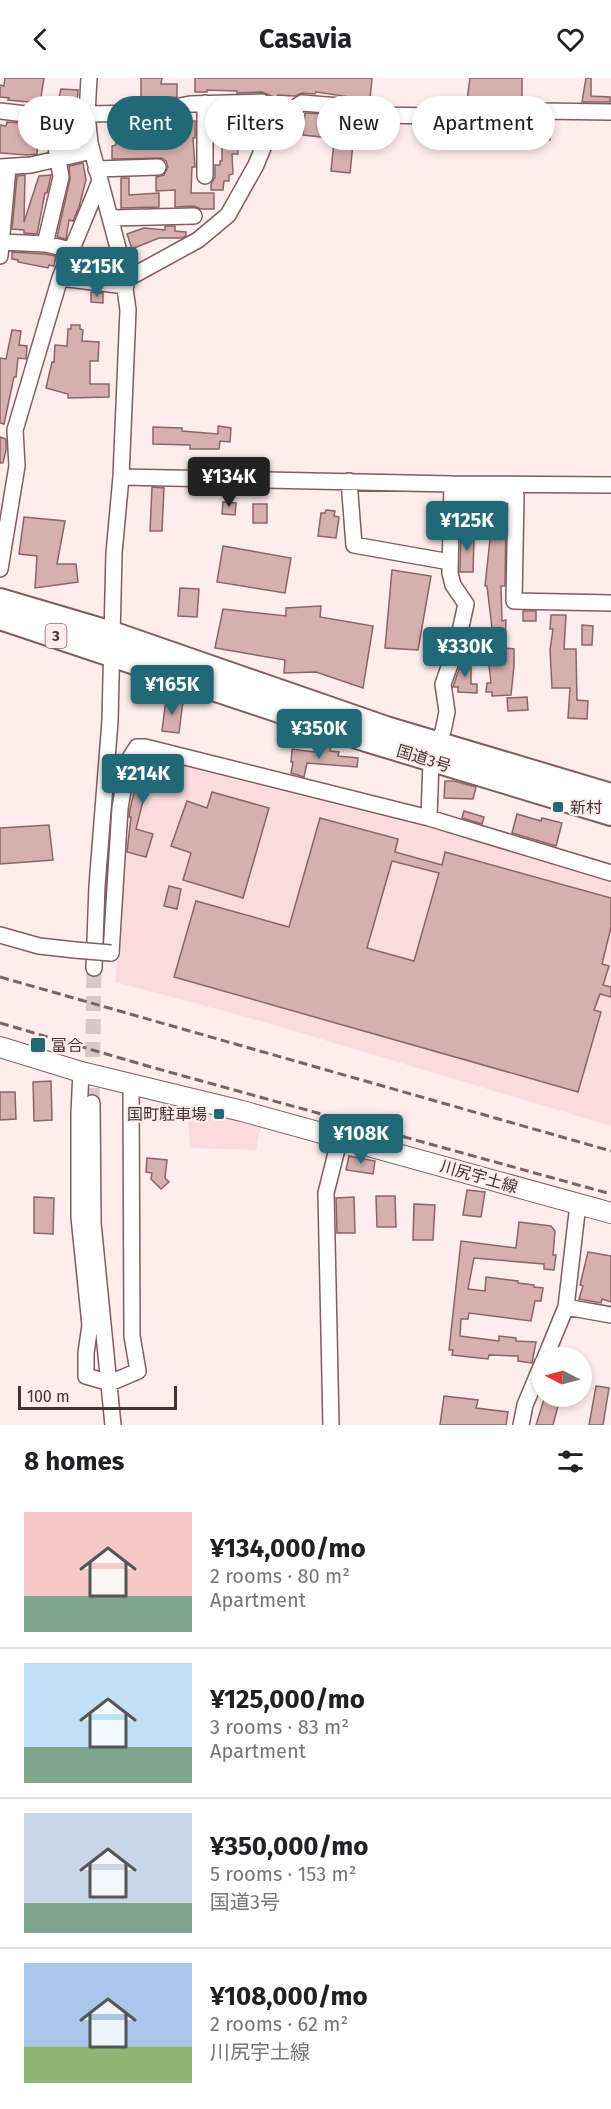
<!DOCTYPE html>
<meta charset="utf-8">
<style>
:root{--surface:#fff;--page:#f2f2f2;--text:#202124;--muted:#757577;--line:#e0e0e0;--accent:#226977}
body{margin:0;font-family:"Fira Sans","Noto Sans JP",sans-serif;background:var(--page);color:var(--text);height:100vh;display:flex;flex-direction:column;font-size:22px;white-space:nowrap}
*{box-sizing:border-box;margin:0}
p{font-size:20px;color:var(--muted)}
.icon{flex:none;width:33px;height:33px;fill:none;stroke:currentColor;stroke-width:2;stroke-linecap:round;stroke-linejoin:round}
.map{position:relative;height:1347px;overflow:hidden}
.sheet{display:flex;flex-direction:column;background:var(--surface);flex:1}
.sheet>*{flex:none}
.guide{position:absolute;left:18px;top:18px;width:576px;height:54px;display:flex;gap:12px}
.needle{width:39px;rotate:276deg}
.buttons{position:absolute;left:532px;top:1269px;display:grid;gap:12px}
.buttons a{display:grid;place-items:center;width:60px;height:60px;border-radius:50%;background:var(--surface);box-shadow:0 3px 9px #0003;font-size:30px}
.scale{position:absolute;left:18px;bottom:15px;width:159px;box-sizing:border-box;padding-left:6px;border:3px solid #433;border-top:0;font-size:16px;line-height:21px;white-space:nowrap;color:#433;-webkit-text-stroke:4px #feedec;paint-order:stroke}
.price{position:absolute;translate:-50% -51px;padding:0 14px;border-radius:6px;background:var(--accent);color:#fff;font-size:20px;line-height:39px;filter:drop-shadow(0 2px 3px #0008)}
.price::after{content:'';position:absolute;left:50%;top:36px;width:18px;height:14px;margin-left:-9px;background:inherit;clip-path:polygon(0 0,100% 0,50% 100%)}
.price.selected{background:#222;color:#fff}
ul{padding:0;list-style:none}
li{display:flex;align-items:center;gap:18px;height:150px;padding:0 24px}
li+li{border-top:2px solid var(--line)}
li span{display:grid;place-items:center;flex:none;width:168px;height:120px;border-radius:0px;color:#555}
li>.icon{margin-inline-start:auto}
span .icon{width:72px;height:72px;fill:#fffc;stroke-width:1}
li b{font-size:26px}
h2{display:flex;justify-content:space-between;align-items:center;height:72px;padding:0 24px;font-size:26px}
.pill{padding:0 21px;border-radius:27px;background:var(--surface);box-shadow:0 3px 9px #0003;font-size:21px;line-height:54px}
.pill.selected{background:var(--accent);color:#fff}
header{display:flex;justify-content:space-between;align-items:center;height:78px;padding:0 24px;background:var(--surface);font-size:27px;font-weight:700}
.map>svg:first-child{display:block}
</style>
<header><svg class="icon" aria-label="back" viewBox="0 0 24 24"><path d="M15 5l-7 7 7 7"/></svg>Casavia<svg class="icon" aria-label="heart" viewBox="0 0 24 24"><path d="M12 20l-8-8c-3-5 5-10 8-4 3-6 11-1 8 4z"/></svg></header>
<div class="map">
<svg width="611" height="1347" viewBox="0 0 611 1347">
<rect width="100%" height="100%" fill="#feedec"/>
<!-- built -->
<path fill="#fbdcdc" d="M152,674l300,82 159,46v246l-350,-105 -146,-39 17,-207z
M188,1033l73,14 -5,25 -66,-2z"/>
<!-- building -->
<path fill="#d8afaf" stroke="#8a6565" stroke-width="1.5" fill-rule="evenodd" d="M5,0h39l-4,25 -32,-3 1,-2 -9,-1v-12l4,1z
M141,0h21l-1,6h16v13l-22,1v3l-14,2z
M195,0h177l-2,22 -54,-8 -1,2 -13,-1 -7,3 -17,-1 -2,3 -14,-6 -25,1v-2l-30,-1v2h-12z
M470,0h52v20l-55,2z
M586,0h5v18l19,1v5h-28z
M61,11l17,1 -1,15h-4l3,19h-2v19l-9,1 -4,-29 -5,-6z
M242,34h10l-2,19h-13l1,23h-6l1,20 -4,1v6h-5l-1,9h-12v-6l4,-7v-12h5v-4h2v-28h-7v-20h10v4l17,-1z
M305,35l19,1 -1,7 37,2 -2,21h-5l-3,29 -19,-2 3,-29h-4v-4l-27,-3z
M159,43h36v17h-2l2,29h-3l-1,26h23v16h-13l-7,-3 -19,1v-17l-19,1v-14l8,-2 4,-8 -2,-6 -4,-3 -50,1v-13l4,-1 -1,-21 12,-1v3l32,-2z
M551,43l-1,19 -26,-1 2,-15z
M7,44l14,1v3l18,-1 1,16 -2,-1 -1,14 -9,1 -28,-2v-28l6,1z
M441,48h22l2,15 -30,1 -1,-14z
M83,85l3,17 -7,27 -6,14 -4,-1 -3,19 -9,-2 13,-58 -1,-13z
M25,97l-1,47 15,-46 12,-1 -4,18h-2l-8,41 -13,-1v-3l-12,-1 5,-53z
M121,100h8v17l30,-2v14l-38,1z
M165,148h10v5l11,1v4l-4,2h-23l-27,11 -5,-15 17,-6 21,2z
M12,174l32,2 12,2 -2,10 -5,-1 -1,3 -30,-6v-2l-6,-1z
M91,214l12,1v10l-12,-1z
M71,247h9v4l3,1 -1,11 17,1 -1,19h-8v23h19v13l-41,1v-4l-22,-6 6,-26h2l1,-17 12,1 1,-17h3z
M12,252l9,1 -2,14 8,1 -1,13 -8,-1 -2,19h-2l-10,47 -4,-1v-65l6,1z
M218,348l13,2 -1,14 -10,-1 -1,8h-29v-4l-37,-1v-17l29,1v3l36,3z
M0,359l6,2v11l-3,13h-3z
M152,409l12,1 -2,43h-12z
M223,424l13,1 -1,12 -13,-1z
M253,426h14v19h-14z
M506,427l-1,81h-4l1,35 4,-1 -1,28 9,1v17l-3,29 -19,1v-4h-6l1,-9h4l-2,-18 4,-28 -6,-51h-2l8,-74 -32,-2v-4z
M326,432l9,1 -1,5 5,1 -3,21 -18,-2 3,-23h4z
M24,439l41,4 -8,43h19l2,18 -43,6 2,-32 -18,-2z
M461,450l9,1 -1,10h5l-1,33h-13z
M223,468l68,12 -6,35 -68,-11z
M392,492l39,6 -13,74 -33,-2z
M180,510l19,1 -2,28 -19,-1z
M321,528l-1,11 53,9 -10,62 -47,-16 -32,1 1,-13 -70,-12 8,-39 63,7v-8z
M523,533h13v10h-13z
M551,537h15l-2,34h12l1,51 11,1 -1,18 -19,-1 2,-30h-18l-2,-38 3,-21h-3z
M582,547l11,1 -1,19h-10z
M463,579h8v27h6v9l-19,-1v-5h-5z
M527,619l1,13 -20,1 -1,-13z
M166,621l17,2 -4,32 -17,-2z
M321,667l10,1 -1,5 9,1 -1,4 20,2 -1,9 -50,-4 -3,14 -13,-4 2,-11h-2l1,-13 29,4z
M143,679l26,6 -4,18 -16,-4 -13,52 17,5 -7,23 -19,-5 4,-35h-2l1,-8z
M445,703h9l22,6 -3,12 -29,-1z
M212,714l57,16 -26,90 -60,-18 8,-27 -20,-7 16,-45 20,7z
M464,733l20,6 -2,7 -20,-6z
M517,736l24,7 1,-3 20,5 -6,23 -44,-13z
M320,740l78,21 -3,13 47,13 3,-13 166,46v29l-9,37 7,2 -6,19 8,2v10l-11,-3 -6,16 7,2 -23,80 -404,-115 22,-76 93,26zM392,783l47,12 -25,88 -47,-13z
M49,747l4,35 -53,4v-36z
M169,808l12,3 -4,20 -13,-3z
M51,1003l1,39 -18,1 -1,-39z
M0,1014h15l1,27 -16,1z
M349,1078l26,5 -2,13 -27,-4z
M147,1080l20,2 -2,18 4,4 -8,7 -10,-10 1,-6 -6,-1z
M467,1112l18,2 -4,25 -18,-2z
M376,1118h19l1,31h-19z
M34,1119l20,1 -1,36 -19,-1z
M354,1119l1,36h-18l-1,-35z
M414,1126l21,1 -2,35h-20z
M519,1144l32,4 4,5 -2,24h3l-2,15 -10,-1v-5l-70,-6 -6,31 17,2 1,-14 32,4v2l16,2v2l9,1 -2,13h-6l-4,20 -62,-8 -1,6h-7l-1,17 39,5v-5l17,2v3l20,1 -4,21 -14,-2v-5l-29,-1 -1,4 -36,-4 1,-5h-4l12,-109 55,7z
M588,1174l23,4v46l-9,-3 -1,4 -22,-4 4,-13 -3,-1z
M596,1308l13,2 -6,37h-14z
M444,1318l34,4 -2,8 32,4 -2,13h-66z
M545,1318h18l-2,10h-3l-5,19h-17z"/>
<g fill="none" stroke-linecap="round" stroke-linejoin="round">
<!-- minor-tunnel -->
<path stroke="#d9c8c7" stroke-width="15" stroke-dasharray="15 8" stroke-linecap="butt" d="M92,1025l2,-135"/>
<!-- minor casing -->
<g stroke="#815d5d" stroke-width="18">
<path id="minor" d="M89,0l-2,36 3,29 31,116 7,51 -7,167 -7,76 -4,168 -13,165 -3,82
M0,33l51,6 10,60 -16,67
M87,36l56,-1 47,-9 72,-2
M0,89l31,-2 61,-14
M96,91l62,-2
M205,98v-73
M111,140l83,-2
M2,164l43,2 27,6
M0,178l8,-88
M60,200l66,8
M125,202l73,-40 30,-25 28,-50 18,-44 28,-18 63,5 6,7 141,2 27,-6 72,1
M121,399l331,7 159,1
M349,403l5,64 96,17
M452,418l64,-1 -2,106 97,2
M0,491l17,-103 -2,-36 45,-152 40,-97
M429,740l2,-58 12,-29 4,-19 -4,-28 14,-39 9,-41 -13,-19 -3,-12 2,-89
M0,857l39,11 36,4
M111,875l9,-145 8,-47 9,-14h8l284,71 182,55
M81,994l-2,41v104l11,108 -4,28v23l24,7 28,-12 -6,-35 -1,-251
M92,1025l1,120 20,202
M566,1229l45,8
M545,1280l21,-51 12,-103
M331,1347l-5,-232 14,-56
M521,1347l4,-20 18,-43"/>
</g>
<!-- major casing -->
<g stroke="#815d5d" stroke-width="22">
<path id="major" d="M0,969l81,25 161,39 369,102"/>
</g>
<!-- highway casing -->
<g stroke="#815d5d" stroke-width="26">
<path id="highway" d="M0,522l112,33 274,95 225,67
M0,540l366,122 245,74"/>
</g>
<!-- minor -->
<use href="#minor" stroke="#fff" stroke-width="15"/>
<!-- major -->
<use href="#major" stroke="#fff" stroke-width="20"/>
<!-- highway -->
<use href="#highway" stroke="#fff" stroke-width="22"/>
<!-- rail -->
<path stroke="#766565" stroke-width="3" stroke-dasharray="9 4.5" stroke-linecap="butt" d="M0,899l611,174
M0,945l151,44 460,127"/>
<!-- minor-bridge casing -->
<g stroke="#815d5d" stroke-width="18" stroke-linecap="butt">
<path id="minor-bridge" d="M75,872l36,3"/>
</g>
<!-- minor-bridge -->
<use href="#minor-bridge" stroke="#fff" stroke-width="15"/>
</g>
<!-- markers -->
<g fill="#226977" stroke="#feedec" stroke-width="2">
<rect x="552" y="723" width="12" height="12" rx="3"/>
<rect x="30" y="959" width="16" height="16" rx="3"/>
<rect x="213" y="1030" width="12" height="12" rx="3"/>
</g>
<g text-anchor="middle" stroke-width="4.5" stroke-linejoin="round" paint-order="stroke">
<!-- shield labels -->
<rect fill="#feedec" stroke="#7c6b6a" stroke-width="1.5" x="45.5" y="546" width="21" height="24" rx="4.5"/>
<g font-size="15" font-weight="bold" fill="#433">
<text x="56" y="563">3</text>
</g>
<!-- street labels -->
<g font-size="16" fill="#433" stroke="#feedec">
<text transform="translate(424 680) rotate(17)" y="6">国道3号</text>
<text transform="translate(479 1098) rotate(16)" y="6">川尻宇土線</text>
</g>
<!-- poi labels -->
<g font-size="16" fill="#433" stroke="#feedec" text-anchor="start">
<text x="570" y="735">新村</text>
<text x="51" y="973">富合</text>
<text x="207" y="1042" text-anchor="end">国町駐車場</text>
</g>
</g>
</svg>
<div class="buttons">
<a><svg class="needle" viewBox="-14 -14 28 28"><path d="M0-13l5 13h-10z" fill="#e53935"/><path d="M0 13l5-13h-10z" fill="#757577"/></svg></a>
</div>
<div class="scale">100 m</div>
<b class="price" style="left:97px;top:220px">¥215K</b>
<b class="price selected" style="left:229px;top:430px">¥134K</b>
<b class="price" style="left:467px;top:474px">¥125K</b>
<b class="price" style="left:465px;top:600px">¥330K</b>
<b class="price" style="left:172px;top:638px">¥165K</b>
<b class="price" style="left:319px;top:682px">¥350K</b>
<b class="price" style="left:143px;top:727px">¥214K</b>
<b class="price" style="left:361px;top:1087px">¥108K</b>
<div class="guide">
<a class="pill">Buy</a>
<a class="pill selected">Rent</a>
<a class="pill">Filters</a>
<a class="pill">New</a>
<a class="pill">Apartment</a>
</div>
</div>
<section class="sheet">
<h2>8 homes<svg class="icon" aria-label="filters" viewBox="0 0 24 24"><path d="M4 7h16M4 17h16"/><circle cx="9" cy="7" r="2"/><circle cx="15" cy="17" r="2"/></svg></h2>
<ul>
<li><span style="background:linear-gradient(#f6c9c9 70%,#7fa58c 0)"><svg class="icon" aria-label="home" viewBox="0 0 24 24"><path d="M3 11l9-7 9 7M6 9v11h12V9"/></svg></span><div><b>¥134,000/mo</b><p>2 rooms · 80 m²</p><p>Apartment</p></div></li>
<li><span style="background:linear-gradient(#bfe0f5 70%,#7fa58c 0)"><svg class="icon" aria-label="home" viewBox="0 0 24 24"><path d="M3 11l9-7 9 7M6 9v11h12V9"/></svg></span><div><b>¥125,000/mo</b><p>3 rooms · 83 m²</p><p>Apartment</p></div></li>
<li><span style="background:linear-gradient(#c9d6e8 75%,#7fa58c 0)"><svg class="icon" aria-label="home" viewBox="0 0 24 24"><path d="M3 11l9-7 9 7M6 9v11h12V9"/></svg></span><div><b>¥350,000/mo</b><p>5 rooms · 153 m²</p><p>国道3号</p></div></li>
<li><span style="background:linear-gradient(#a9c7e8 70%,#8fb573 0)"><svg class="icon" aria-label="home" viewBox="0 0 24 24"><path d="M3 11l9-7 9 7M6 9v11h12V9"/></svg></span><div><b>¥108,000/mo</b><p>2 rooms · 62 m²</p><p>川尻宇土線</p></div></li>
</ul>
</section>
